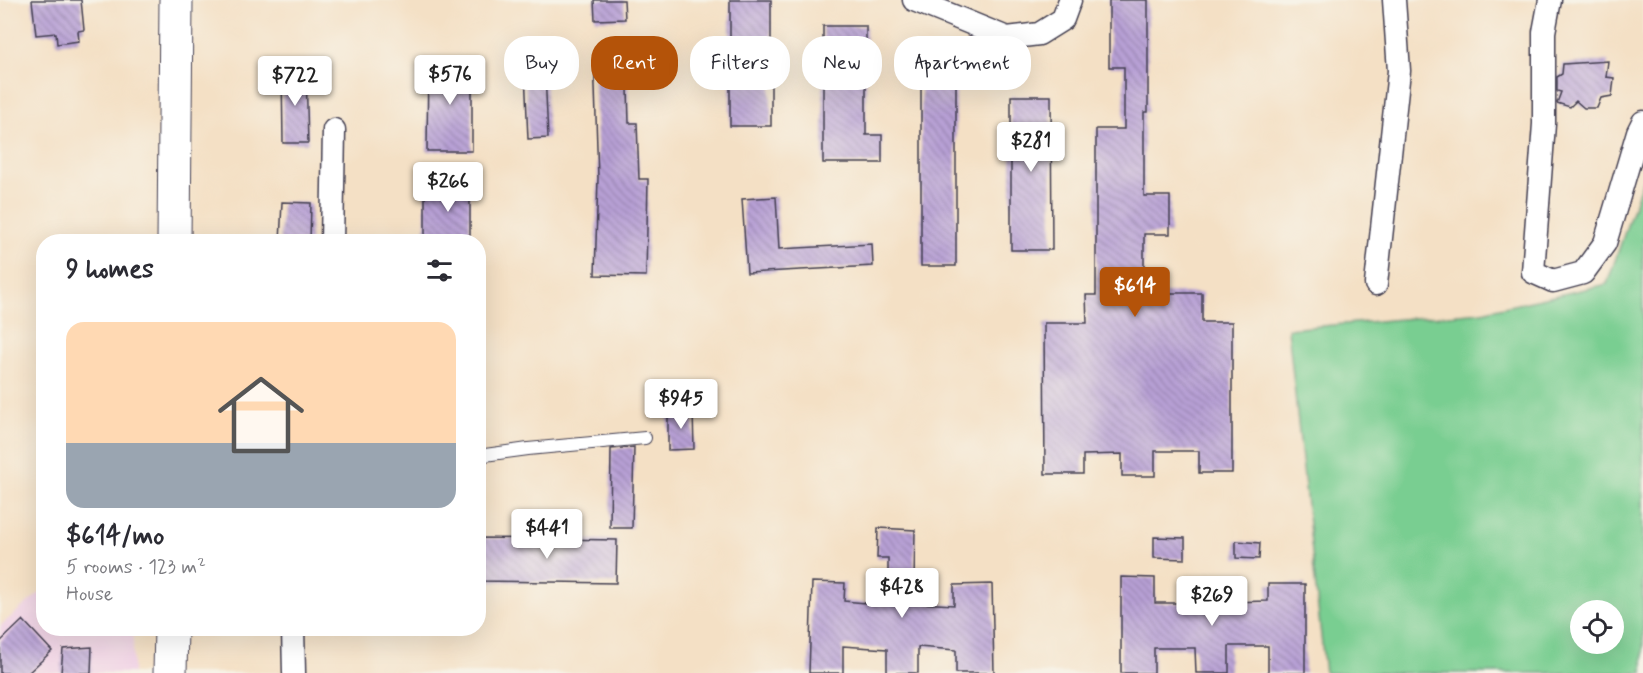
<!DOCTYPE html>
<meta charset="utf-8">
<style>
:root{--surface:#fff;--page:#f2f2f3;--text:#2b2b33;--muted:#7c7c81;--line:#e1e1e2;--accent:#b45309}
body{margin:0;font-family:Mynerve,sans-serif;background:var(--page);color:var(--text);height:100vh;display:flex;flex-direction:column;font-size:22px;white-space:nowrap}
*{box-sizing:border-box;margin:0}
p{font-size:20px;color:var(--muted)}
.icon{flex:none;width:33px;height:33px;fill:none;stroke:currentColor;stroke-width:2;stroke-linecap:round;stroke-linejoin:round}
.map{position:relative;flex:1;overflow:hidden}
.drawer{position:absolute;left:36px;top:234px;width:450px;height:402px;display:flex;flex-direction:column;background:var(--surface);border-radius:24px;box-shadow:0 6px 24px #0002}
.drawer>*{flex:none}
.top-card{position:absolute;left:504px;top:36px;width:570px;height:54px;display:flex;gap:12px}
.buttons{position:absolute;left:1570px;top:600px;display:grid;gap:12px}
.buttons a{display:grid;place-items:center;width:54px;height:54px;border-radius:50%;background:var(--surface);box-shadow:0 6px 24px #0002;font-size:30px}
.price{position:absolute;translate:-50% -51px;padding:0 14px;border-radius:6px;background:#fff;color:#222;font-size:20px;line-height:39px;filter:drop-shadow(0 2px 3px #0008)}
.price::after{content:'';position:absolute;left:50%;top:36px;width:18px;height:14px;margin-left:-9px;background:inherit;clip-path:polygon(0 0,100% 0,50% 100%)}
.price.current{background:var(--accent);color:#fff}
ul{padding:0;list-style:none}
li{display:grid;align-content:center;gap:12px;height:318px;padding:0 30px}
li+li{border-top:2px solid var(--line)}
li span{display:grid;place-items:center;height:186px;border-radius:18px;color:#555}
li>.icon{margin-inline-start:auto}
span .icon{width:108px;height:108px;fill:#fffc;stroke-width:1}
li b{font-size:26px}
h2{display:flex;justify-content:space-between;align-items:center;height:72px;padding:0 30px;font-size:26px}
.chip{padding:0 21px;border-radius:24px;background:var(--surface);box-shadow:0 6px 24px #0002;font-size:21px;line-height:54px}
.chip.current{background:var(--accent);color:#fff}
.map>svg:first-child{display:block}
</style>
<div class="map">
<svg width="1643" height="673" viewBox="0 0 1643 673">
<defs>
<pattern id="building-back-hatch" width="6" height="6" patternUnits="userSpaceOnUse" patternTransform="scale(1.5)"><rect width="6" height="6" fill="#b8a0d5"/><path d="M-1 5l2 2M0 0l6 6M5-1l2 2" fill="none" stroke="#9582ae"/></pattern>
</defs>
<rect width="100%" height="100%" fill="#f7f3e8"/>
<filter id="ink" filterUnits="userSpaceOnUse"><feTurbulence type="fractalNoise" baseFrequency=".0167" numOctaves="2"/><feDisplacementMap in="SourceGraphic" scale="12" xChannelSelector="R" yChannelSelector="G"/><feConvolveMatrix kernelMatrix="1 2 1 2 8 2 1 2 1" color-interpolation-filters="sRGB"/></filter>
<filter id="wash" filterUnits="userSpaceOnUse"><feTurbulence type="fractalNoise" baseFrequency=".008" numOctaves="4" result="noise"/><feDisplacementMap in="SourceGraphic" scale="24" xChannelSelector="R" yChannelSelector="G"/><feGaussianBlur stdDeviation="1.35" result="paint"/><feColorMatrix in="noise" values="0 0 0 0 0 0 0 0 0 0 0 0 0 0 0 0 0 1.4 0 .05"/><feComposite in="paint" operator="in"/></filter>
<g filter="url(#wash)">
<rect width="100%" height="100%" fill="#f4e0c5"/>
<!-- built -->
<path fill="#f0d0e5" d="M43,590l1,38 89,1v44h-133v-47z"/>
<!-- green -->
<path fill="#79ce91" stroke="#4e7866" stroke-width="1.5" fill-rule="evenodd" d="M1643,179v494h-318l-37,-344 194,-17 125,-28zM1581,610h33v34h-33z"/>
<g id="blocks">
<!-- building -->
<path fill="url(#building-back-hatch)" d="M32,0h49l3,30 -6,1 1,10 -22,3 -1,-11 -20,2z
M594,0h30l1,19 -30,1z
M730,0h41v126h-41z
M1109,0h39v112h-4v84h26v38h-26v59h58v29h30v151h-33v-22h-44v25h-33v-22l-39,1v19h-38l-1,-151h43l-1,-28h10v-166h28v-62h-15z
M823,26h43v109h16v28h-59z
M627,55l2,68h8l2,56h9l-2,97 -51,-1 3,-97 -4,-122z
M921,58h35v208h-35z
M428,61h44v90h-45z
M1608,61l-2,16 8,1 -2,18 -11,2 -4,10h-13l-8,-7 -6,6 -13,-4 4,-11 -4,-1v-14l5,-3 1,-10z
M282,71h24l2,72h-25z
M525,72h20l3,66 -20,1z
M1011,96h40l1,154h-41z
M425,185h45v57h-45z
M776,197l3,52 93,-5 1,22 -126,7 -5,-74z
M282,202l29,1 -1,39h-30z
M668,411h25l1,38 -26,1z
M634,447l-2,81h-22l1,-79z
M878,528l37,2 -1,52h5v21l35,2v-20l38,-1 2,89h-38v-23l-38,-3v26h-31v-24l-44,-3v27h-34l3,-91 33,1 -1,18 44,4v-47h-11z
M1154,537l31,1v21l-31,-1z
M478,538l139,2 -1,43 -138,-2z
M1236,541l24,2 -1,16 -23,-1z
M1121,577l34,1v25h40v-15l33,-1 1,15 39,-1v-17h37v89h-37v-27h-39v27h-33l-1,-25h-41v25h-33z
M23,620l29,31 -24,22h-28v-31z
M92,647l-1,26h-30l2,-24z"/>
</g>
</g>
<g filter="url(#ink)">
<use href="#blocks" fill-opacity="0" stroke="#423e50" stroke-width="1.5"/>
<g fill="none" stroke-linecap="round" stroke-linejoin="round">
<!-- lane casing -->
<g stroke="#423e50" stroke-width="14">
<path id="lane" d="M478,456l50,-7 117,-11"/>
</g>
<!-- street casing -->
<g stroke="#423e50" stroke-width="25">
<path id="street" d="M914,0l93,38 32,-4 24,-15 7,-19
M1550,0l-6,32v92l-11,148 20,9 30,-8 22,-30 33,-111 5,-10
M332,242l2,-112
M1376,284l23,-213 -5,-71
M293,628l1,45"/>
</g>
<!-- secondary casing -->
<g stroke="#423e50" stroke-width="35">
<path id="secondary" d="M174,242l2,-242
M170,673l1,-45"/>
</g>
<!-- lane -->
<use href="#lane" stroke="#fff" stroke-width="12"/>
<!-- street -->
<use href="#street" stroke="#fff" stroke-width="22"/>
<!-- secondary -->
<use href="#secondary" stroke="#fff" stroke-width="33"/>
</g>
</g>
</svg>
<div class="buttons">
<a><svg class="icon" aria-label="locate" viewBox="0 0 24 24"><circle cx="12" cy="12" r="6"/><path d="M12 2v4M12 18v4M2 12h4M18 12h4"/></svg></a>
</div>
<b class="price" style="left:450px;top:106px">$576</b>
<b class="price" style="left:295px;top:107px">$722</b>
<b class="price" style="left:1031px;top:173px">$281</b>
<b class="price" style="left:448px;top:213px">$266</b>
<b class="price current" style="left:1135px;top:318px">$614</b>
<b class="price" style="left:681px;top:430px">$945</b>
<b class="price" style="left:547px;top:560px">$441</b>
<b class="price" style="left:902px;top:619px">$428</b>
<b class="price" style="left:1212px;top:627px">$269</b>
<div class="top-card">
<a class="chip">Buy</a>
<a class="chip current">Rent</a>
<a class="chip">Filters</a>
<a class="chip">New</a>
<a class="chip">Apartment</a>
</div>
<section class="drawer">
<h2>9 homes<svg class="icon" aria-label="filters" viewBox="0 0 24 24"><path d="M4 7h16M4 17h16"/><circle cx="9" cy="7" r="2"/><circle cx="15" cy="17" r="2"/></svg></h2>
<ul>
<li><span style="background:linear-gradient(#ffd9b3 65%,#9aa5b1 0)"><svg class="icon" aria-label="home" viewBox="0 0 24 24"><path d="M3 11l9-7 9 7M6 9v11h12V9"/></svg></span><div><b>$614/mo</b><p>5 rooms · 123 m²</p><p>House</p></div></li>
</ul>
</section>
</div>
